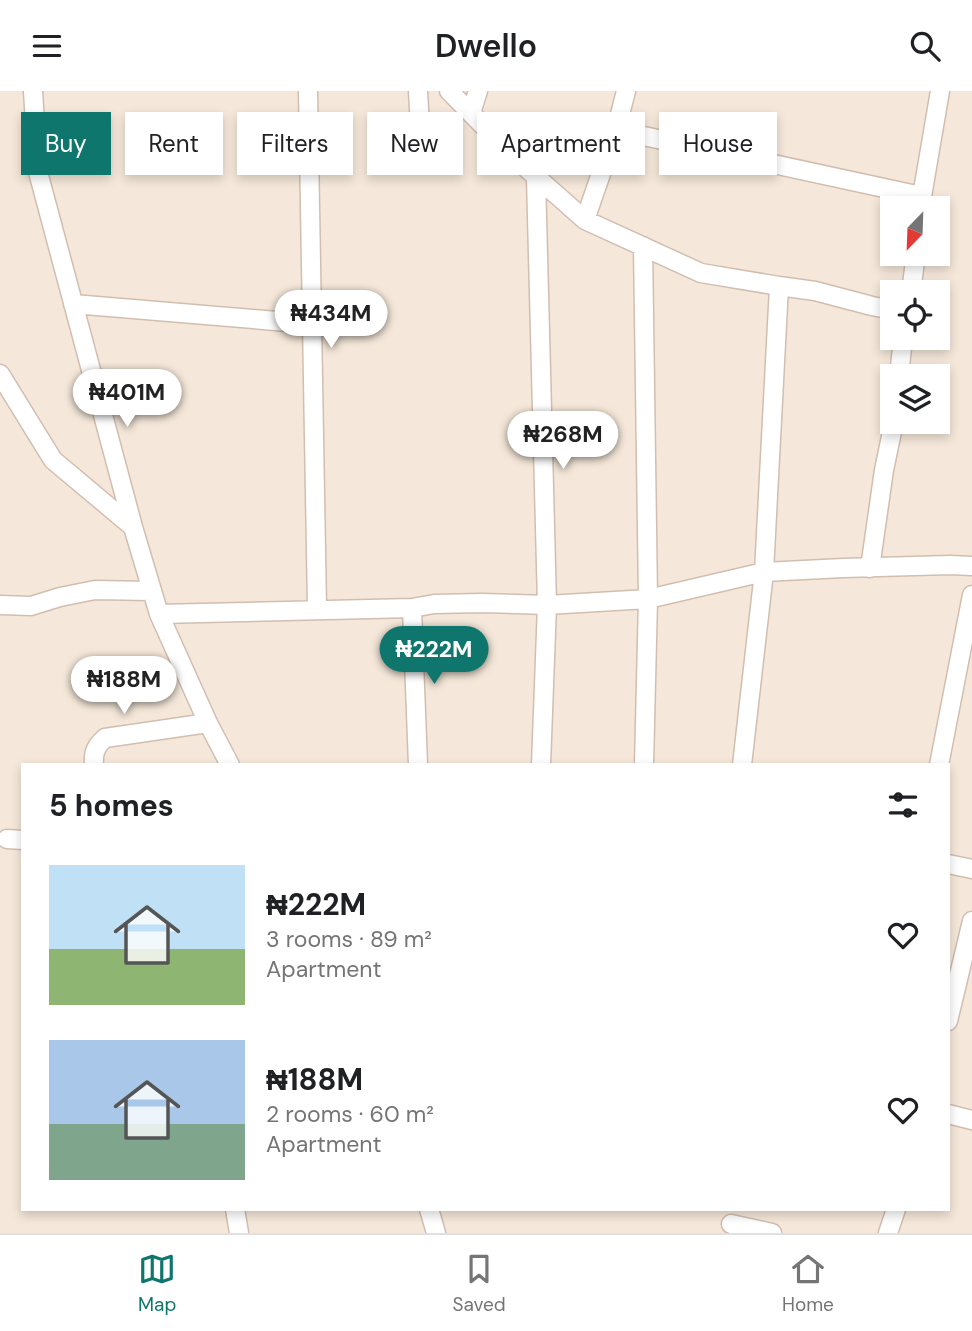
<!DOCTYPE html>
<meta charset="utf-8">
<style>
:root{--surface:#fff;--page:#f2f2f2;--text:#202124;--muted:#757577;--line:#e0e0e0;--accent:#0f766e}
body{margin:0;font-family:"DM Sans",sans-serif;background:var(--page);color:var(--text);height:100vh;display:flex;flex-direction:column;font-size:26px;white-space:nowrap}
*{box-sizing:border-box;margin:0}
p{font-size:23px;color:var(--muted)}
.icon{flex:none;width:38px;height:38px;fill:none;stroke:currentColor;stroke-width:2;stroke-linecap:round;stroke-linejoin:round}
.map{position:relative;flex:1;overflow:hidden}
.sheet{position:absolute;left:21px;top:672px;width:929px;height:448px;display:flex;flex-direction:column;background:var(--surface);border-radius:0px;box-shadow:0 4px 10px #0003}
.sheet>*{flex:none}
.guide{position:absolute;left:21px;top:21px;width:931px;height:63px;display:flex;gap:14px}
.needle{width:46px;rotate:203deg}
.controls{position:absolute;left:880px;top:105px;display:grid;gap:14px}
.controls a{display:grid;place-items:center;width:70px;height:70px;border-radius:0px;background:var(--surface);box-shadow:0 4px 10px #0003;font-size:35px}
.price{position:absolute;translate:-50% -60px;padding:0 16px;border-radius:24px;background:#fff;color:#222;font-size:23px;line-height:46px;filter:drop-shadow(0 2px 4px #0008)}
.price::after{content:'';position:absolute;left:50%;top:42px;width:21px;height:16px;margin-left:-10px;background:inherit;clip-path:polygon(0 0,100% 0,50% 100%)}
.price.active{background:var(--accent);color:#fff}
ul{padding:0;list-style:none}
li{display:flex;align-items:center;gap:21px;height:175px;padding:0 28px}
li span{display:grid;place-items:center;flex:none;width:196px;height:140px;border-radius:0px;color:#555}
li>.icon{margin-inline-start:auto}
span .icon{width:84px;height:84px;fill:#fffc;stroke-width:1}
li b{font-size:30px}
h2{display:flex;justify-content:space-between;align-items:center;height:84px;padding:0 28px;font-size:30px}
.chip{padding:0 24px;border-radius:0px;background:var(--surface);box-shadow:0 4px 10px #0003;font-size:24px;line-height:63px}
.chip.active{background:var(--accent);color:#fff}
header{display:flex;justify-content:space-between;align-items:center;height:91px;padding:0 28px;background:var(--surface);font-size:32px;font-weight:600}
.menu{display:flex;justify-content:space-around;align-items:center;height:98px;border-top:2px solid var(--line);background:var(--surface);font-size:19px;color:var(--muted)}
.menu a{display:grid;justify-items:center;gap:4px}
.menu .active{color:var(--accent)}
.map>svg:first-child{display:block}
</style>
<header><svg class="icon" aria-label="menu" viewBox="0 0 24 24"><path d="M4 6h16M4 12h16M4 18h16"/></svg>Dwello<svg class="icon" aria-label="search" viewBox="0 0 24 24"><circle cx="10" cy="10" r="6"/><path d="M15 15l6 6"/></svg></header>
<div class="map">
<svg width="972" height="1142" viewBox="0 0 972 1142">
<rect width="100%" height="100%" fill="#fdf6ec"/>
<!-- residential -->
<path fill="#f5e8da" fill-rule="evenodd" d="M0,0h972v1142h-972zM892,117h46v46h-46zM892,201h46v46h-46zM892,285h46v46h-46zM23,674h925v444h-925z"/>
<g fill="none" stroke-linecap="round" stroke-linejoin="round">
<!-- minor casing -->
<g stroke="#d1beb0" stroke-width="21">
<path id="minor" d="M33,0l5,81 95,355 26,87 49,109 22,42
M308,0l9,518
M418,0l4,71
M449,0l67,68 69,61 116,53 78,13 36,5 57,15 20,4
M471,22l7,-22
M616,39l305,66
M536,86l11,428 -6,160
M920,117l20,-117
M585,129l31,-90 10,-39
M643,155l5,353 -4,166
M911,201l5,-38
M73,213l239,20
M0,283l53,86 80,67
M899,285l4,-38
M870,477l14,-98 10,-48
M0,514l31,1 29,-9 35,-7 57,1
M412,517l6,157
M159,523l253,-6 22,-4 48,-1 65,2 101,-6 116,-27 79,-4 107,-3 22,1
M94,674c-1,-13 2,-19 11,-27l103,-15
M742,674l22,-193 15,-286
M939,674l33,-170
M7,748l16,1
M948,773l24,5
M948,930l24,-100
M948,1023l24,6
M235,1118l4,24
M429,1118l7,24
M731,1133l41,9
M888,1142l8,-24"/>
</g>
<!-- minor -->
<use href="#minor" stroke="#fff" stroke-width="18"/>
</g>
</svg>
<div class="controls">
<a><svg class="needle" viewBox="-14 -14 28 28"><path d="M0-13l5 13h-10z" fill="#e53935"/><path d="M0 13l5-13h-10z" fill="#757577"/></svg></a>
<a><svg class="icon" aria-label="locate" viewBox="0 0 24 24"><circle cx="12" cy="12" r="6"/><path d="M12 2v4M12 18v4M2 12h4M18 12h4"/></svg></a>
<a><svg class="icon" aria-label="layers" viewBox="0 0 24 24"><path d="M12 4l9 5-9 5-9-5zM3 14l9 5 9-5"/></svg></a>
</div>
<b class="price" style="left:331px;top:259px">₦434M</b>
<b class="price" style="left:127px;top:338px">₦401M</b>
<b class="price" style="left:563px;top:380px">₦268M</b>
<b class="price active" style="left:434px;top:595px">₦222M</b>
<b class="price" style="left:124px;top:625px">₦188M</b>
<div class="guide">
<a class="chip active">Buy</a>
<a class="chip">Rent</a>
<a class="chip">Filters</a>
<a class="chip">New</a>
<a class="chip">Apartment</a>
<a class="chip">House</a>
</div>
<section class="sheet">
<h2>5 homes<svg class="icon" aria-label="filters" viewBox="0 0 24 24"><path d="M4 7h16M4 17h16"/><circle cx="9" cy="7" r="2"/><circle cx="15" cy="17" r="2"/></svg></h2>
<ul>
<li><span style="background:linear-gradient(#bfe0f5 60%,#8fb573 0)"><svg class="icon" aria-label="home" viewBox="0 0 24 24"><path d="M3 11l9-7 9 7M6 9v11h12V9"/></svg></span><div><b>₦222M</b><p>3 rooms · 89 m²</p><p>Apartment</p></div><svg class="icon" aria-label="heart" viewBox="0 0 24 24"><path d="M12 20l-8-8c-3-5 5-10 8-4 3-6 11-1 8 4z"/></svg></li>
<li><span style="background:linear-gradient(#a9c7e8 60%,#7fa58c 0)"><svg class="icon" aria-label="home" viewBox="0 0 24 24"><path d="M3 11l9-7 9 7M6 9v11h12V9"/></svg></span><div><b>₦188M</b><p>2 rooms · 60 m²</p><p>Apartment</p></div><svg class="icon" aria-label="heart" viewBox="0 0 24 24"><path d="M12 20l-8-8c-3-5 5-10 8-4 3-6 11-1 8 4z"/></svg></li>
</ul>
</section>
</div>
<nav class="menu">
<a class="active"><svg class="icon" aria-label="map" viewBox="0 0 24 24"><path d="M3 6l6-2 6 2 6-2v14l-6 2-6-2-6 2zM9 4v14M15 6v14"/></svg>Map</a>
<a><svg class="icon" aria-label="saved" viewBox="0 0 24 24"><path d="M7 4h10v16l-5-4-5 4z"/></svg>Saved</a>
<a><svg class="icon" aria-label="home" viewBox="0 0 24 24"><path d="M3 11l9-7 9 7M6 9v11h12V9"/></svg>Home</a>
</nav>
